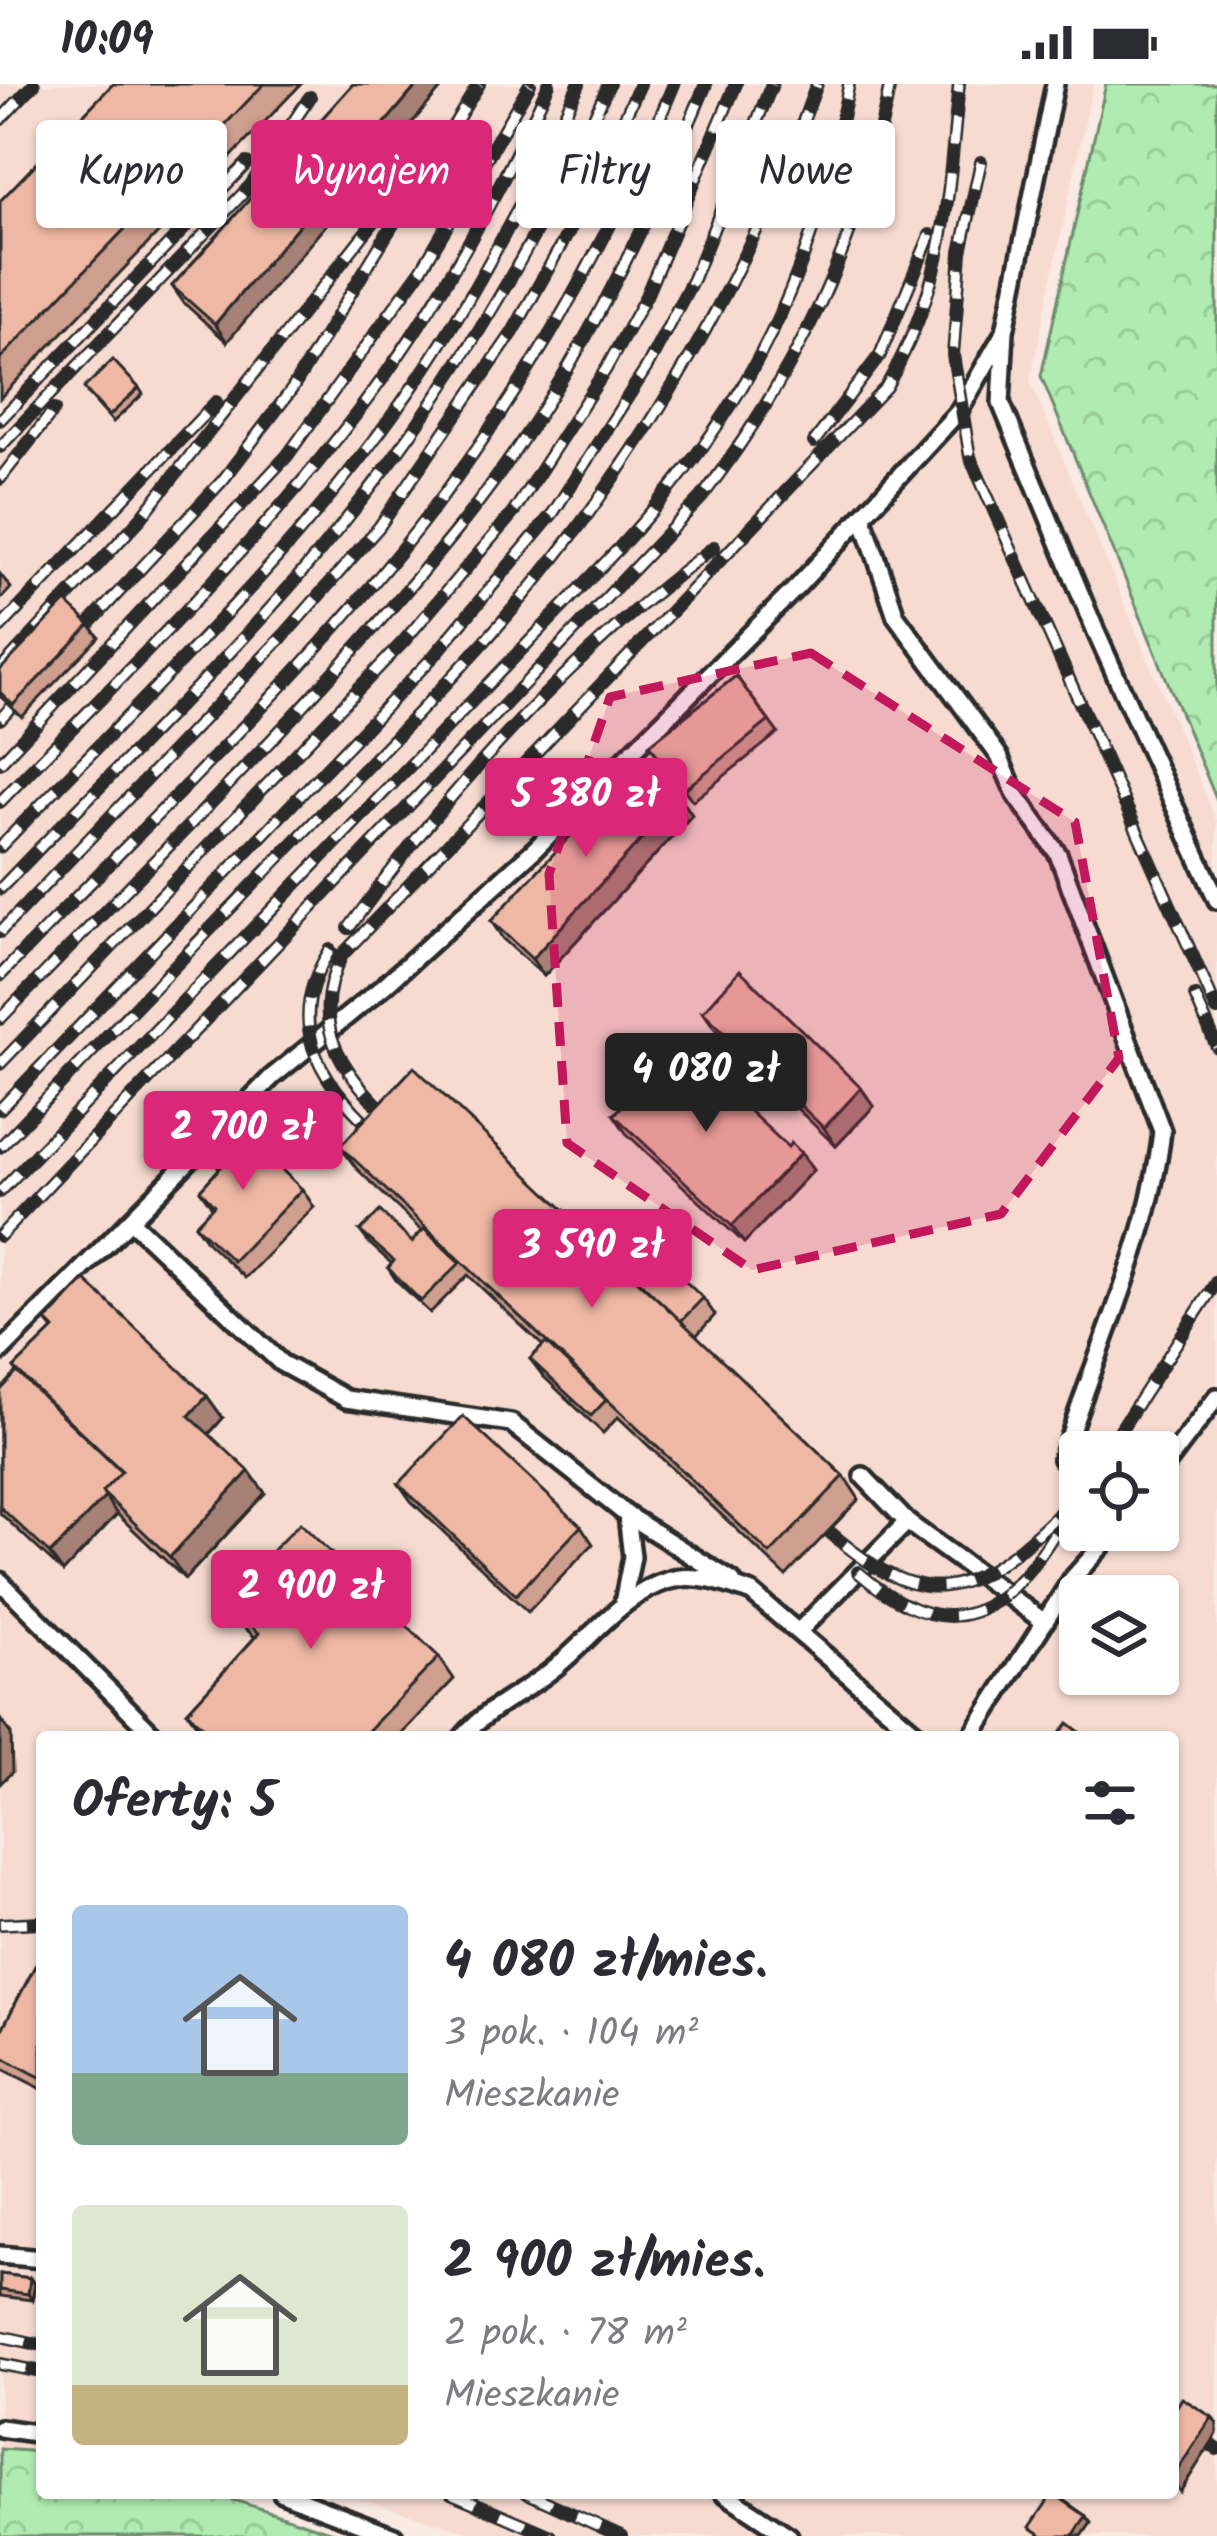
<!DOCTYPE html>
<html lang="pl">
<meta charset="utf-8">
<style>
:root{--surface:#fff;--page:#f7f7f7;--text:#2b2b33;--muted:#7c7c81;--accent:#db2777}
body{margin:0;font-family:Kalam,sans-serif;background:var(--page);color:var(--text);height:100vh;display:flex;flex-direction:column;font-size:45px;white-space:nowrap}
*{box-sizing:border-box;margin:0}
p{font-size:39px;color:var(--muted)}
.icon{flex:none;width:66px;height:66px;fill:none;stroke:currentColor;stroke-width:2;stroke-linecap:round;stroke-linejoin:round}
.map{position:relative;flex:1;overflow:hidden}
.drawer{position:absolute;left:36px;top:1647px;width:1143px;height:768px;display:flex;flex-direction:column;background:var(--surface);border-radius:12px;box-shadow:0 3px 9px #0004}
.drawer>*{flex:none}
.banner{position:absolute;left:36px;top:36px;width:1146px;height:108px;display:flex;gap:24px}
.controls{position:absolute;left:1059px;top:1347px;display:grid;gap:24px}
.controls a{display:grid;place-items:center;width:120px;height:120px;border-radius:12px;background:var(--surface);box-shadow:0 3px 9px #0004;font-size:60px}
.price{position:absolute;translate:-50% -102px;padding:0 27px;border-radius:12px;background:var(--accent);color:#fff;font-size:39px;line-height:78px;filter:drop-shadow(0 3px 6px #0008)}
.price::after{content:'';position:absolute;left:50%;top:72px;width:36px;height:27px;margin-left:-18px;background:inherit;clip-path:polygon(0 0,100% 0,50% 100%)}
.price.on{background:#222;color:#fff}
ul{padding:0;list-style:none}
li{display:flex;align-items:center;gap:36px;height:300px;padding:0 36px}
li span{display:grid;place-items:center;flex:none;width:336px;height:240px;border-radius:12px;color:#555}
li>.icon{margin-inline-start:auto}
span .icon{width:144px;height:144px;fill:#fffc;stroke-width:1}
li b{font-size:51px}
h2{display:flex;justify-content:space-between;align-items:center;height:144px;padding:0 36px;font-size:51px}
.tag{padding:0 42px;border-radius:12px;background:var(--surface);box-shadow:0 3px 9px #0004;font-size:42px;line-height:108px}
.tag.on{background:var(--accent);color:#fff}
.status{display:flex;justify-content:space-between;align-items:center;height:84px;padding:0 60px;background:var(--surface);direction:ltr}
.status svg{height:33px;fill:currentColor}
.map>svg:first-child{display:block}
</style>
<div class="status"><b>10:09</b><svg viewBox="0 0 49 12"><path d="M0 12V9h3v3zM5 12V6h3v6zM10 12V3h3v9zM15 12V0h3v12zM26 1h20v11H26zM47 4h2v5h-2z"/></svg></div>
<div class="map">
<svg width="1217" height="2452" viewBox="0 0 1217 2452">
<defs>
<pattern id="forest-crowns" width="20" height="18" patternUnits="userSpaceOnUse" patternTransform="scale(3)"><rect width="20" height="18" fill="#b0ecb1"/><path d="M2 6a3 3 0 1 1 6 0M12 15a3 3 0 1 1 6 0" fill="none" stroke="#98cb98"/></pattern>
</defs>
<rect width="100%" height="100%" fill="#faeae4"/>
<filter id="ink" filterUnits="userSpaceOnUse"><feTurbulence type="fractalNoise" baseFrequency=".00833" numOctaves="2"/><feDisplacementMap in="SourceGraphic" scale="24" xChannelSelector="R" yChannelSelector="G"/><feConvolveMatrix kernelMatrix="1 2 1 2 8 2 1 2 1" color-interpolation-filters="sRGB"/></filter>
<g filter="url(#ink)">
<!-- built -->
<path fill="#f7dbd1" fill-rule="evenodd" d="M0,0h1093l-63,297 187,441v1714h-734l-144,-43h834v-756h-1131v756l-42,43zM1080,1368h78v78h-78zM1080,1512h78v78h-78z"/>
<!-- forest -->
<path fill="url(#forest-crowns)" stroke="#6e8c6e" stroke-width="3" d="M1106,0h111v717l-176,-425z
M0,2365l42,3v41h170l134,43h-346z"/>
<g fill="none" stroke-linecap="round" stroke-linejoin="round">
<!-- service casing -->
<g stroke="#2b2b2b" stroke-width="24">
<path id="service" d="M1055,0l-50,247 -4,72 96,231 120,266
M863,434l33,98 103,140 17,39 42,59 104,277c-13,114 -66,219 -100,328
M132,1138l149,141 65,36 165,24 116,92 5,42 -9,46
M0,1268l272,-275 112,-91 150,-136 263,-263 162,-176 46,-80
M1158,1391l59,-78
M863,1392l44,46 136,99
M627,1431l105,66
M0,1497l156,156
M798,1548l109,-110
M463,1653c25,-30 59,-43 89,-67 39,-30 69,-76 118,-90 25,-8 58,4 82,13l169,144
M971,1653l101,-158 44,-49
M0,2171l42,4
M0,2344l42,6
M282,2409l112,43
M724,2409l65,43"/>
</g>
<!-- service -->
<use href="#service" stroke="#fff" stroke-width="15"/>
<!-- rail casing -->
<g stroke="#2b2b2b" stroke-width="14">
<path id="rail" d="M0,36l34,-36
M981,78l-20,90 -8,103 17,102 247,553
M0,336l247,-257
M814,358l66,-87 50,-120
M0,363l251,-262 59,-88
M0,395l54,-69
M0,544l216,-226
M66,565l157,-169 69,-91 187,-305
M0,586l141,-152 257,-327
M0,635l33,-35
M0,679l287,-307 134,-186 109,-186
M0,718c122,-127 250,-249 357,-389 78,-101 139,-213 192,-329
M0,763c138,-144 287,-283 402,-445 71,-100 125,-208 177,-318
M0,805c105,-110 217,-216 315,-332 122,-143 217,-302 294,-473
M349,844c101,-141 226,-278 365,-381
M0,848l286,-299 93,-106 134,-195 76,-137 51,-111
M330,866c-52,81 -3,139 58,194
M0,892c139,-147 291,-286 416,-445 106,-136 193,-287 258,-447
M1195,912l22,51
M0,935c155,-161 318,-317 459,-492 106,-132 182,-287 247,-443
M0,980l404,-423 109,-128 93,-144 40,-73 90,-212
M0,1025l434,-453 119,-143 94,-146 46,-88 79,-195
M403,1046c-54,-50 -100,-100 -61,-175l544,-568c61,-107 61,-184 73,-303
M0,1063c109,-113 219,-226 328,-340 77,-81 157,-160 226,-248 111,-142 202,-305 263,-475
M0,1108l622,-647c135,-149 188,-264 227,-461
M0,1152l702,-739c95,-124 159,-258 188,-413
M1106,1368l111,-171
M804,1425c122,115 164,96 276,-16
M858,1488c92,79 147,45 203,-49
M0,1840l42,-2
M0,2252l42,9
M0,2280l42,8
M1173,2336l44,29
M451,2409l100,43
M527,2409l94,43"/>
</g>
<!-- rail -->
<use href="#rail" stroke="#fff" stroke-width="9" stroke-dasharray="27" stroke-linecap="butt"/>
</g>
<!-- wall -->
<path fill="#ce9e8e" stroke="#2b2b2b" stroke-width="3" d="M113,0h188l-301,314v-197z
M353,0l-126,258 -43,-39 -12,-17z
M139,304l4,6 -30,28 -25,-28z
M0,490l11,14 -11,12z
M90,541l9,12 -77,80 -22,-21v-26z
M736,592l42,57 -85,68 -44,-56z
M680,713l12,18 -148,161 -41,-37 -12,-18z
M703,928l158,76 13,18 -38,40 -121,-117z
M614,1031l174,32 13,6 12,17 -69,73 -118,-110z
M214,1056l88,49 12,18 -69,71 -38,-36 -12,-17 17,-18 -12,-17 19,-21 -7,-11 8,-9z
M340,1062l363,152 12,17 -19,21 148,140 15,23 -73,77 -168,-159 -15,16 -60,-57 -13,-17 13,-13 -75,-71 -38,38 -34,-33 -8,-12 4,-4 -23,-21 -9,-12 52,11 10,-11 -66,-63z
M46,1237l177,97 -14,16 56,59 -80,86 -68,-65 -54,58 -63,-59v-122l17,-19 -3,-4 39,-38z
M399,1400l182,42 12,18 -65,68 -117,-111z
M223,1516l216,57 15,22 -55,58h-193l-19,-25 68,-75 -16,-14z
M42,1869v136l-39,-20 -3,-4v-32z
M0,2190l30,4 5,7 -3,15 -32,-4z"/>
<!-- shaded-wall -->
<path fill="#a78174" stroke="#2b2b2b" stroke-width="3" d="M418,0h27l-218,258 -12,-18z
M680,713l12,18 -148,161 -12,-17z
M861,1004l13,18 -38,40 -12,-18z
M801,1069l12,17 -69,73 -12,-17z
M207,1312l16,22 -18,20 -16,-22z
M249,1387l16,22 -80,86 -15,-22z
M105,1413l12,17 -54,58 -13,-18z
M0,1635l11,15 1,38 -12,12z
M30,2194l5,7 -3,15 -4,-6z
M1212,2333l5,7v10l-37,58 -7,-10v-5z
M1086,2432l5,7 -9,13h-9z"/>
<!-- building -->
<path fill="#efb8a5" stroke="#2b2b2b" stroke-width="3" d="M113,0h151l-264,275v-158z
M353,0h65l-203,240 -43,-38z
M113,276l26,28 -30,28 -25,-28z
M66,518l24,23 -77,80 -13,-13v-22z
M736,592l33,45 -84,68 -36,-44z
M641,676l39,37 -148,162 -41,-38z
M740,886l121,118 -37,40 -121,-116z
M678,960l110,103 3,-4 10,10 -69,73 -118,-111z
M414,983l430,409 -74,78 -430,-408z
M232,1038l70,67 -69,72 -38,-36 19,-20 -14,-15 21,-23 -9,-9 9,-9 -7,-9z
M380,1127l32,31 12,-13 36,34 -39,38 -33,-33 6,-7 -34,-30z
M643,1157l60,57 -22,23 -61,-57z
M85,1196l122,116 -18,20 60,55 -79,86 -68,-65 20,-21 -108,-103 40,-39 -8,-8z
M546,1259l60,57 -15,16 -61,-57z
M17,1288l104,100 -19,20 3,5 -55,57 -50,-47v-116z
M463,1332l118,110 -65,69 -117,-111z
M300,1439l139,134 -77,80h-148l-27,-25 72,-79 -36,-33z
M1068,1639l18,14h-29z
M42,1869v125l-42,-22v-23z
M0,2190l30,4 -2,16 -28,-4z
M1182,2314l30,19 -39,60v-64z
M1053,2409l33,23 -13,20h-30l-13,-9z"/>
</g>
<!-- marked area -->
<path fill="#c2185b" fill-opacity="0.2" stroke="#c2185b" stroke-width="9" stroke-dasharray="24 15" stroke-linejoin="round" d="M811,569l264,169 44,236 -118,156 -249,56 -185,-127 -18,-269 61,-177z"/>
</svg>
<div class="controls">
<a><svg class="icon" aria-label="locate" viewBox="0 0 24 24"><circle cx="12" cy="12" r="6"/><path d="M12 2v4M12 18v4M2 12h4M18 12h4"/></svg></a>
<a><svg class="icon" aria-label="layers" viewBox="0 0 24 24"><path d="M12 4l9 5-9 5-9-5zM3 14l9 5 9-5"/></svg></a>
</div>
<b class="price" style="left:586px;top:776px">5 380 zł</b>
<b class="price on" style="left:706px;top:1051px">4 080 zł</b>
<b class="price" style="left:243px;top:1109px">2 700 zł</b>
<b class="price" style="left:592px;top:1227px">3 590 zł</b>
<b class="price" style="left:311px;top:1568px">2 900 zł</b>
<div class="banner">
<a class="tag">Kupno</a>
<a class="tag on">Wynajem</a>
<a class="tag">Filtry</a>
<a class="tag">Nowe</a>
</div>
<section class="drawer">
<h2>Oferty: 5<svg class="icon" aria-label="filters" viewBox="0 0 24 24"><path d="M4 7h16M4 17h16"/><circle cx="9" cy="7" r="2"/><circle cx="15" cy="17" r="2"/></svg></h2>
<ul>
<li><span style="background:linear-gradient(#a9c7e8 70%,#7fa58c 0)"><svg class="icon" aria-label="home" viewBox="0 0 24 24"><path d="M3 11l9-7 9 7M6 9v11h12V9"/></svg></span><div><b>4 080 zł/mies.</b><p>3 pok. · 104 m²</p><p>Mieszkanie</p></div></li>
<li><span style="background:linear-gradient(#dfe7d0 75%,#c2b280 0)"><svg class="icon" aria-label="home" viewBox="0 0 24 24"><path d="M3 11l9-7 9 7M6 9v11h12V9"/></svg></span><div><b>2 900 zł/mies.</b><p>2 pok. · 78 m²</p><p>Mieszkanie</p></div></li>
</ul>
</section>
</div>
